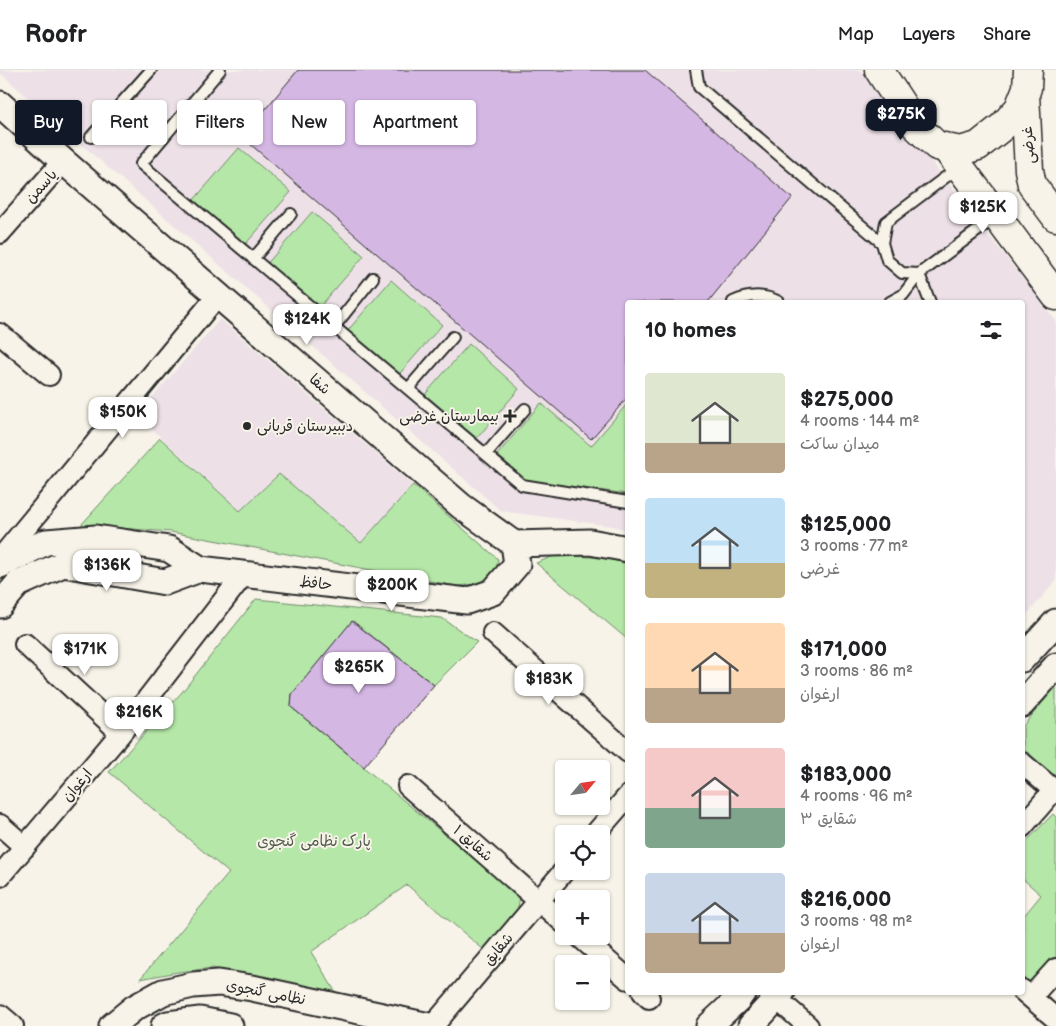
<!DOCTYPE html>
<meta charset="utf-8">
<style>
:root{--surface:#fff;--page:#f2f2f2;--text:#202124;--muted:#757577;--line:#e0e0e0;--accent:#111827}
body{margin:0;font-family:"Balsamiq Sans","Playpen Sans Arabic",sans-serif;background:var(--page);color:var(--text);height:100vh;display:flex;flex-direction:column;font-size:19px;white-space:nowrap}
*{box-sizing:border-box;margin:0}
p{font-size:16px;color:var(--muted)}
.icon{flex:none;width:28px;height:28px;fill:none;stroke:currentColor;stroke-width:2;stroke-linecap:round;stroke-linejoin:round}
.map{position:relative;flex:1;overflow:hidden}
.side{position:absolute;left:625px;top:230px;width:400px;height:695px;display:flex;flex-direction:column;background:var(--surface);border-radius:5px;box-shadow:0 1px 4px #0004}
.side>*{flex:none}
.top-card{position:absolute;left:15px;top:30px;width:475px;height:45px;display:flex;gap:10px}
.needle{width:32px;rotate:61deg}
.controls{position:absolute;left:555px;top:690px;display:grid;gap:10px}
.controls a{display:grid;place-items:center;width:55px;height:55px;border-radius:5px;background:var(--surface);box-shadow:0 1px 4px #0004;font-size:25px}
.price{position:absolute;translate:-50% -42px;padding:0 11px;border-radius:10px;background:#fff;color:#222;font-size:16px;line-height:32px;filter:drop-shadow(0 1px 2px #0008)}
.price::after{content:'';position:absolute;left:50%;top:30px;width:15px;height:11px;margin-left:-8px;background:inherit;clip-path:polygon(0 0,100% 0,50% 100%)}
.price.active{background:var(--accent);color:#fff}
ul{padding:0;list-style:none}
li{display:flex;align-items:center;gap:15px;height:125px;padding:0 20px}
li span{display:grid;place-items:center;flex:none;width:140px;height:100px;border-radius:5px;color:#555}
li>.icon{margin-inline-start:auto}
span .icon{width:60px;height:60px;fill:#fffc;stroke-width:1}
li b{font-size:21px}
h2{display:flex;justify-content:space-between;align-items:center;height:60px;padding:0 20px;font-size:21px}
.tag{padding:0 18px;border-radius:5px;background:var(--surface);box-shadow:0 1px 4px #0004;font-size:18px;line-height:45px}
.tag.active{background:var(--accent);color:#fff}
header{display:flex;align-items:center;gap:30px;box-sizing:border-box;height:70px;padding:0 25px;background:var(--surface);border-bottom:1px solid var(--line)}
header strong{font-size:24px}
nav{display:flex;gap:28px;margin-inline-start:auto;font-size:18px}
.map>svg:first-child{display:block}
</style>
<header>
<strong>Roofr</strong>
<nav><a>Map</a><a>Layers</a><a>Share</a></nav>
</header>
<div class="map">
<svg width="1056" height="956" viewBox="0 0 1056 956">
<rect width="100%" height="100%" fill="#f7f3e8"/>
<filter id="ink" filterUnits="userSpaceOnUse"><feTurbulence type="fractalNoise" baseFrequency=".02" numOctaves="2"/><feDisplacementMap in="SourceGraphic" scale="10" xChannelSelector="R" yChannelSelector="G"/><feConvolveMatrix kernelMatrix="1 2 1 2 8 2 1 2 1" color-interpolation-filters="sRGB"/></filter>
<g filter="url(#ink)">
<!-- built -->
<path fill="#ede1e7" d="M0,0h860l196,251v260l-33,38 -1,-317h-394l-1,228 -15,-4 -111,-15 -501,-438z
M220,249l193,166 -52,58 -82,-69 -39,37 -103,-96z"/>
<!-- green -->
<path fill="#b5e7a8" stroke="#70896a" d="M239,78l52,44 -48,55 -51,-45z
M312,142l52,44 -48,55 -51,-45z
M391,210l51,45 -47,54 -51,-44z
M469,274l50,45 -47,55 -51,-45z
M541,333l50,43 36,-42v90l-100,-14 -30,-25z
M160,368l80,73 39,-37 82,69 52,-58 85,74 -2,12 -16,13 -24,2 -285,-54 -90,-7z
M554,486c24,0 50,0 73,8v75l-91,-76z
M256,529l186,19 35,24 -43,43 -81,-64 -61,73 -1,13 229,190 -3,15 -33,38 -77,-65 -96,67 27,44 -46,-13 -80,-15 -34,4 -38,7 89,-106 -120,-101 73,-80z
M1056,616v93l-33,-30v-23z
M1053,744l3,3v144l-24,28 -9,-8v-64l18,-22 -18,-16 -1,-33z"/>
<!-- building -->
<path fill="#d5b7e4" stroke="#2b2b2b" d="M298,0h347l147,128 -84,104h-80v95l-37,42 -349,-302z
M352,551l82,64 -70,82 -73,-60 1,-13z"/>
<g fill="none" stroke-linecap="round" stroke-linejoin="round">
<!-- service casing -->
<g stroke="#2b2b2b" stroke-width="14">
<path id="service" d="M220,0l-79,94 381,321 106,17
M696,0l3,17 183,156
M91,67l60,-67
M959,97l-73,55 -4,21 5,17 15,13 17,1 77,-57
M253,189l38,-45
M919,204l11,28
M733,232c15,-7 31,-8 46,0
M890,232l13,-7 16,-21
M334,257l39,-49
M408,319l45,-52
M486,384l39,-45"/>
</g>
<!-- minor casing -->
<g stroke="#2b2b2b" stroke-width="24">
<path id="minor" d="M0,163l63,-72
M0,264l49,41
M0,489l218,-264
M493,563l135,119
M25,574l96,89
M1022,693l34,29
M408,716l156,137
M0,755l25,22
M1022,757l32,-37
M595,764l33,-38
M0,806l121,-143 123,-159
M579,866l49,43
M1022,920l34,29
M643,922l6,6
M1031,927l25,-28
M777,929l31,27
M0,945l13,11
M433,956l131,-155"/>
</g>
<!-- tertiary casing -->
<g stroke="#2b2b2b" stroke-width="29">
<path id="tertiary" d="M0,34l63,57 398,345 53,38 76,-2 38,7
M0,495l46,-23 50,-4 73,11 31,20 267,32 26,-9 24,-28 -3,-20
M0,535l18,-21 45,-20 102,18 35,-13
M1022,589l34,-37
M1022,634l34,-38
M112,956l22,-18 29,-16 30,-7 26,-2 33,5 177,38
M164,956l4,-2 32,-4 30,6
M709,956l29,-27 5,-7
M751,956l31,-34"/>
</g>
<!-- secondary casing -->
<g stroke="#2b2b2b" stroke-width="31">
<path id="secondary" d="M879,0l36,55 22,21 23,5 18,-5 24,-19 17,-19 8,-20 1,-18
M1025,24l4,76 3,15 24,32
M945,77l111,149"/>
</g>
<!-- service -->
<use href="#service" stroke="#f7f3e8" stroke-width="10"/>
<!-- minor -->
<use href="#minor" stroke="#f7f3e8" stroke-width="20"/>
<!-- tertiary -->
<use href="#tertiary" stroke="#f7f3e8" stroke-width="25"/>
<!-- secondary -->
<use href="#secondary" stroke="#f7f3e8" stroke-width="28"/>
</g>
</g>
<!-- markers -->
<g fill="#2b2b2b" stroke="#f7f3e8" stroke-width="2">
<path d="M507.5 338.5h5v5h5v5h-5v5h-5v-5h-5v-5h5z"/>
<circle cx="247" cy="356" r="5"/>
</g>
<g text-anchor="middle" stroke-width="4" stroke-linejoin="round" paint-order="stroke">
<!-- street labels -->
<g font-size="15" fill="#2b2b2b" stroke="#f7f3e8">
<text transform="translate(1028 75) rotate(-94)" y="5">غرضی</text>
<text transform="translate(41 116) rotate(-48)" y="5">یاسمن</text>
<text transform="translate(320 314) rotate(41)" y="5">شفا</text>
<text transform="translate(316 513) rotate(7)" y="5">حافظ</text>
<text transform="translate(77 715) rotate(-50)" y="5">ارغوان</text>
<text transform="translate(473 773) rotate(41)" y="5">شقایق ۱</text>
<text transform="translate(498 879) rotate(-50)" y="5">شقایق</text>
<text transform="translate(266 922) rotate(11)" y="5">نظامی گنجوی</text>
</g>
<!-- poi labels -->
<g font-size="15" fill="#2b2b2b" stroke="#f7f3e8" text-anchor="end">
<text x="499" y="351">بیمارستان غرضی</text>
<text x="257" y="361" text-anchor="start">دببیرستان قربانی</text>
</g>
<!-- park labels -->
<g font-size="15" fill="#4e5a4a" stroke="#f7f3e8">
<text x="314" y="776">پارک نظامی گنجوی</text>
</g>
</g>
</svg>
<div class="controls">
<a><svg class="needle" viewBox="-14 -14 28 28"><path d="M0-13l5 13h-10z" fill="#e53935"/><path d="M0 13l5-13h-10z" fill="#757577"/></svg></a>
<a><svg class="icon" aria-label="locate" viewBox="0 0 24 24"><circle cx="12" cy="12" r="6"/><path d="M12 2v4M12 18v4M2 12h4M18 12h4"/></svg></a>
<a>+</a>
<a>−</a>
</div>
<b class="price active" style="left:901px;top:71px">$275K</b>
<b class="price" style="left:983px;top:164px">$125K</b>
<b class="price" style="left:307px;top:276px">$124K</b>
<b class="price" style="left:123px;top:369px">$150K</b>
<b class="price" style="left:107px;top:522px">$136K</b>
<b class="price" style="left:392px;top:542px">$200K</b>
<b class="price" style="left:85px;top:606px">$171K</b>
<b class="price" style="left:359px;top:624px">$265K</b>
<b class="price" style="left:549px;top:636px">$183K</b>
<b class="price" style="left:139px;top:669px">$216K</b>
<div class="top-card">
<a class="tag active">Buy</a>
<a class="tag">Rent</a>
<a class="tag">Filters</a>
<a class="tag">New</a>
<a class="tag">Apartment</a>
</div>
<section class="side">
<h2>10 homes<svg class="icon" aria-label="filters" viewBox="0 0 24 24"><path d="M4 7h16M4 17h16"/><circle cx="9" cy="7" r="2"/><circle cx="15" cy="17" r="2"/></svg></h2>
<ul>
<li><span style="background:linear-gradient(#dfe7d0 70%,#b9a48a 0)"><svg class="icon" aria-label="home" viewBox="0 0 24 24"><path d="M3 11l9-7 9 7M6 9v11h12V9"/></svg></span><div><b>$275,000</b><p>4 rooms · 144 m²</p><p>میدان ساکت</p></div></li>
<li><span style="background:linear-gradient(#bfe0f5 65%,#c2b280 0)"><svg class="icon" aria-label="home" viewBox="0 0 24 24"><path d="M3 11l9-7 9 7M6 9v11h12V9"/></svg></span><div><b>$125,000</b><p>3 rooms · 77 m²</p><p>غرضی</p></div></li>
<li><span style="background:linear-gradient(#ffd9b3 65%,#b9a48a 0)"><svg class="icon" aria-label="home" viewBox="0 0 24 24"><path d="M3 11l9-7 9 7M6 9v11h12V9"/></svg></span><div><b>$171,000</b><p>3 rooms · 86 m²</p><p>ارغوان</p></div></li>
<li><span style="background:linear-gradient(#f6c9c9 60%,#7fa58c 0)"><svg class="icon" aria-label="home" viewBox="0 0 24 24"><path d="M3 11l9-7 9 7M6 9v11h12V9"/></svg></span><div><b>$183,000</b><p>4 rooms · 96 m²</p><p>شقایق ۳</p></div></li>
<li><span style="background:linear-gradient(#c9d6e8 60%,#b9a48a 0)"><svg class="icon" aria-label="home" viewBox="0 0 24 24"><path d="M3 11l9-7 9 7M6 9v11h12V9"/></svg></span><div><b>$216,000</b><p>3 rooms · 98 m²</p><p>ارغوان</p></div></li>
</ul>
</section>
</div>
